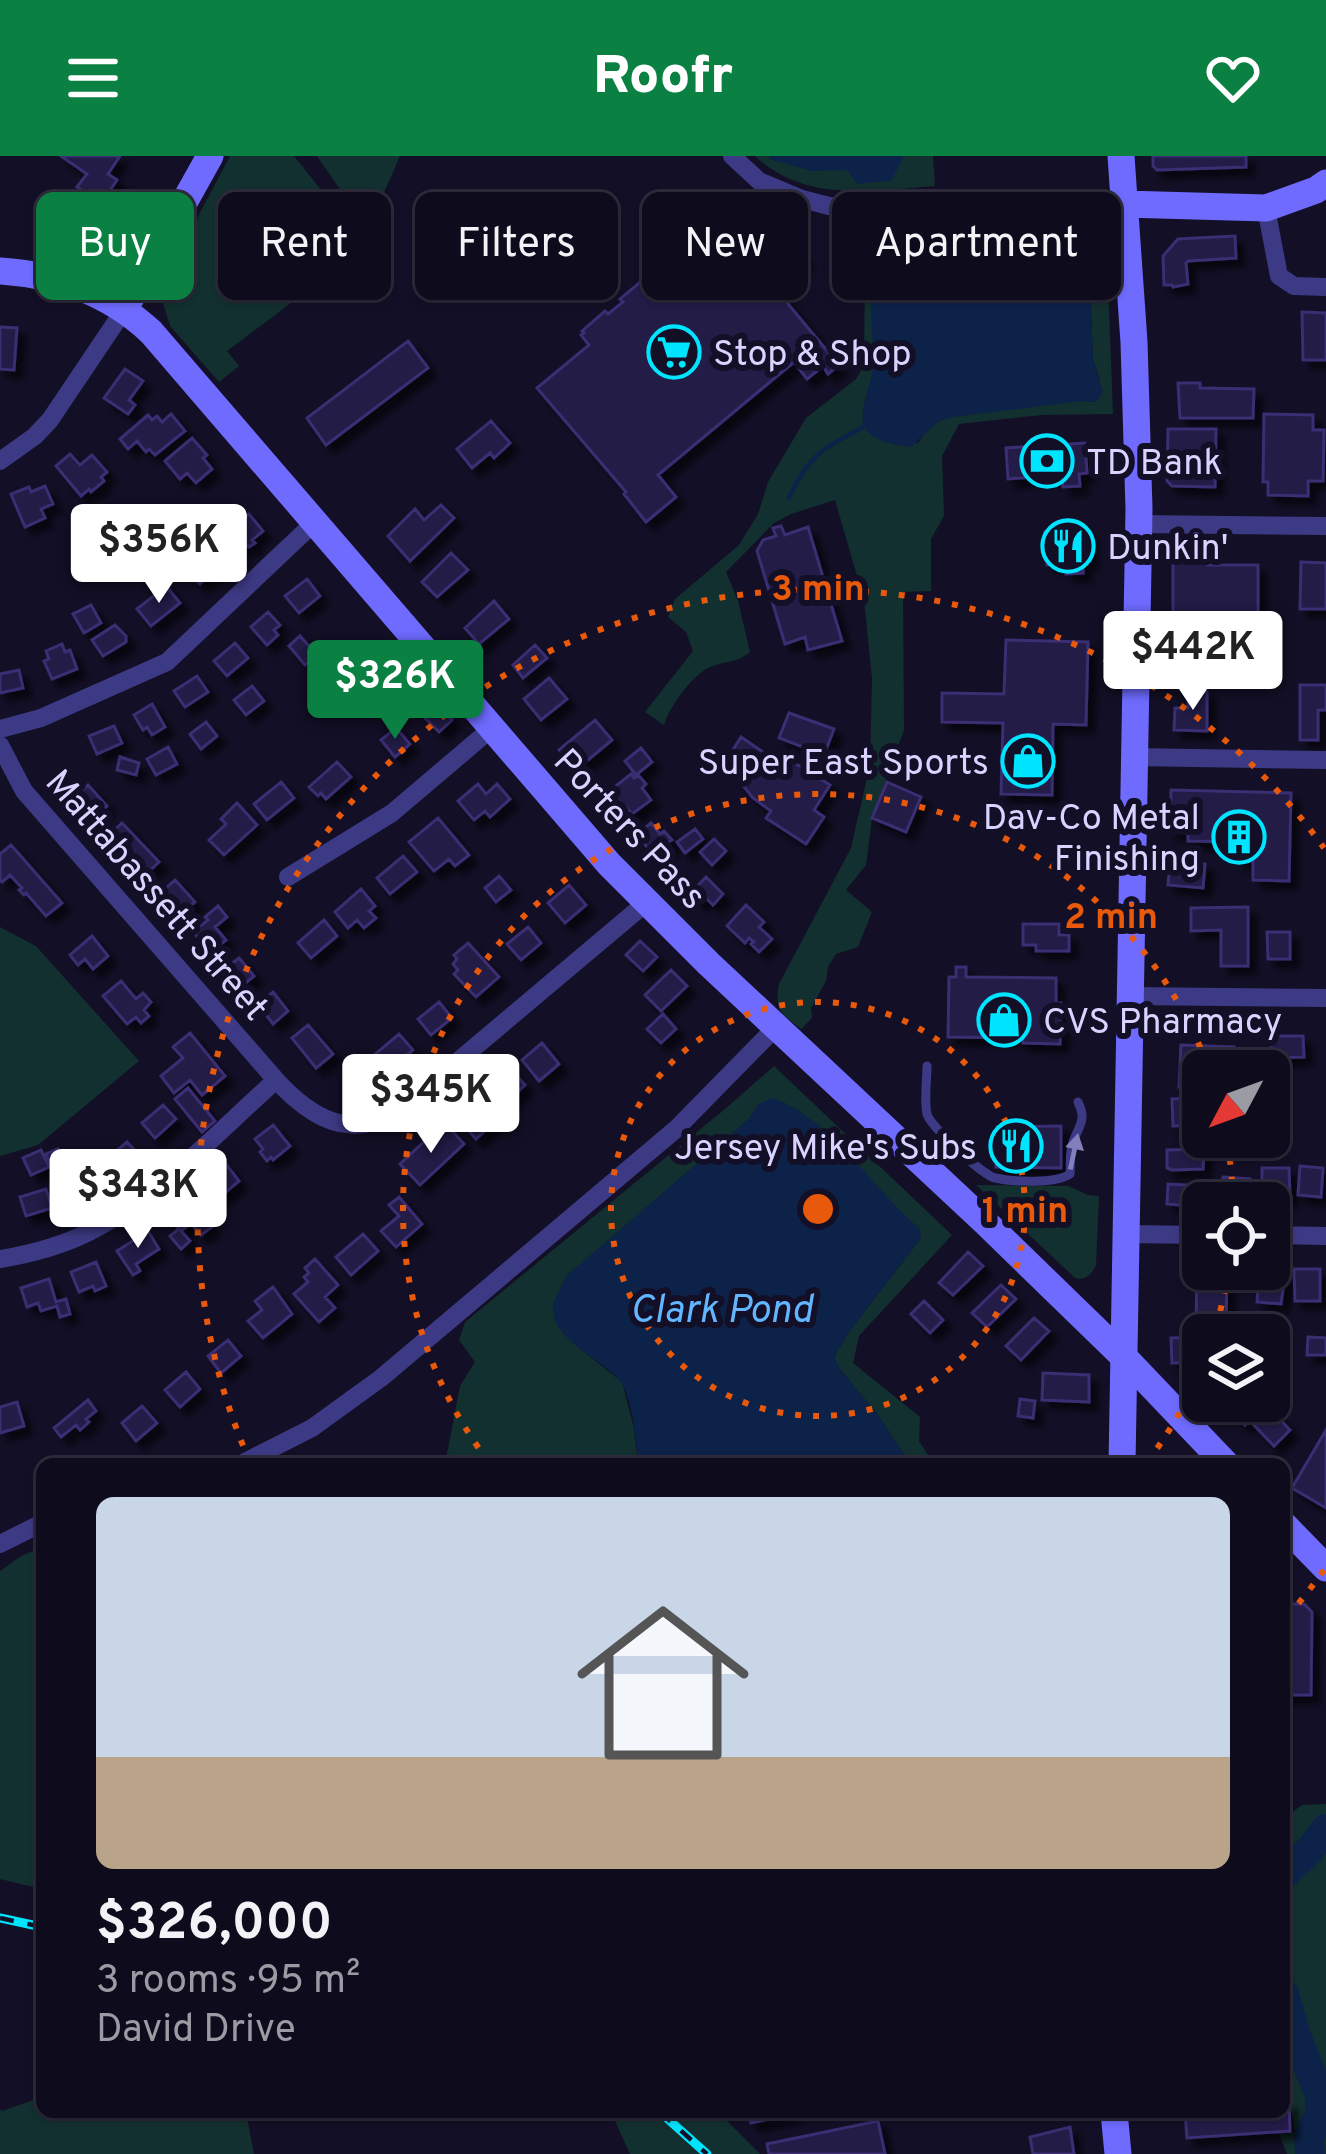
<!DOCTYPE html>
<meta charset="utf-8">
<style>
:root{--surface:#0e0b1c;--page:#171425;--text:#f1f3f6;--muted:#9b9ba3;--line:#2e2b3b;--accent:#0b8043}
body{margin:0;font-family:Overpass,sans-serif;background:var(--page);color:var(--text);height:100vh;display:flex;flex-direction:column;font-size:45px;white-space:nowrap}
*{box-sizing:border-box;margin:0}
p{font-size:39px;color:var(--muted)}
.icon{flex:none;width:66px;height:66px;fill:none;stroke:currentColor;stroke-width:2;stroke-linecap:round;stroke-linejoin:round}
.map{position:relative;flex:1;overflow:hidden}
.details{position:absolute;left:36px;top:1302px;width:1254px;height:660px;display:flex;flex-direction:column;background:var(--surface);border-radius:18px;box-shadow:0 3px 9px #0004,0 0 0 3px var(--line)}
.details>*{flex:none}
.top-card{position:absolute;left:36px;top:36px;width:1254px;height:108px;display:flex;gap:24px}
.needle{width:78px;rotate:229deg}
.controls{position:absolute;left:1182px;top:894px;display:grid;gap:24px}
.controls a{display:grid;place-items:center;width:108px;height:108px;border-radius:18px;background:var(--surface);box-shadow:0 3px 9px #0004,0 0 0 3px var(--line);font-size:60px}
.price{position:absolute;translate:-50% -102px;padding:0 27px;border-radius:12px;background:#fff;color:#222;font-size:39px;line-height:78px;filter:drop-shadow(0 3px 6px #0008)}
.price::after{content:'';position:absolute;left:50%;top:72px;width:36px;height:27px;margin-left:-18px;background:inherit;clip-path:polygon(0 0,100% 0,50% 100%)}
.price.active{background:var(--accent);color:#fff}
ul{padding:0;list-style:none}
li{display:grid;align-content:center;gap:24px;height:636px;padding:0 60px}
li+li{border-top:3px solid var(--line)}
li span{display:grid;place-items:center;height:372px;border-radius:18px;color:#555}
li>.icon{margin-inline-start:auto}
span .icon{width:216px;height:216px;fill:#fffc;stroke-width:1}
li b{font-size:51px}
.chip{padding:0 42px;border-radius:18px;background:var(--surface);box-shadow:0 3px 9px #0004,0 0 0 3px var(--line);font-size:42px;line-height:108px}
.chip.active{background:var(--accent);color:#fff}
header{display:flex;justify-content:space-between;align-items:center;height:156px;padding:0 60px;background:var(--accent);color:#fff;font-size:54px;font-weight:800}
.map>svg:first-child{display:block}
</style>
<header><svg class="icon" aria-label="menu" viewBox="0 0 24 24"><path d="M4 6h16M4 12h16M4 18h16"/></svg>Roofr<svg class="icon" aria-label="heart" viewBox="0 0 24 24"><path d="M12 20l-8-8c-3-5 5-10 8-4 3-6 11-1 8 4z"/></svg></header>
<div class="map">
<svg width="1326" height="1998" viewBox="0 0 1326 1998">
<defs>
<filter id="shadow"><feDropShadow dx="8" dy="8" stdDeviation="3" flood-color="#0009"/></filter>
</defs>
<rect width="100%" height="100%" fill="#130f26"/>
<!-- green -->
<path fill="#12302f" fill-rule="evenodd" d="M230,0h64c20,25 56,67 61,99l-128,96 12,15 -20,16 -49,-56 -11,-36z
M317,0h83l-17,39 6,8 -9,37 -8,-4z
M755,0h178l2,30c-63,5 -130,17 -180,-30z
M1086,69l18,14 3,16 6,159 -71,1 -83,9 -17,32 2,60 -13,23v52l-28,1 1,138 -32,88 -6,47 -20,25 26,22 -14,35 -22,7 -8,13 -2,14 -15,27 1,10 -11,11c-19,-15 -27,-18 -22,-45l72,-136 19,-83 2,-87 -8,-78 -29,-100 -44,14 -17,9 -48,49 12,29 12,51c-12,10 -22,9 -37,14 -18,5 -44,41 -49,59l-19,-13 48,-61 -7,-19 -18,-15 7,-18 64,-54 19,-31 10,-32 38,-64 50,-39 8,-14 1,-96 5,-19 5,-13 9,-6 18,-5 161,7 8,-7zM910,75l53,4 126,26 4,98 7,22 -4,21 -14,-1c-35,3 -117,6 -144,21 -9,4 -15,13 -20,21l-54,-16 -1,-9 10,-47 11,-133z
M0,771l36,19 103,115 -101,84 -38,11z
M774,910l178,169 -93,101 -6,27 67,54 -1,24 15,23h-24l-32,-49 -39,-47 -5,-11 14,-24 73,-95 -2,-10 -160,-124 -10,15 -182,157 -14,29 20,38 49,39 12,46 4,36h-193l15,-78 15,-24 -16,-22 6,-18 260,-213z
M976,1029l92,1 20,9 11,1 -3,69c-4,9 -10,16 -21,13z
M42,1391v342l-42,-10v-308l21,-15z
M1326,1648v350h-39l-8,-20 16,-2 -11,-59v-255l18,-13z
M42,1941v15h204l8,42h-254v-45l2,2z
M611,1956h112l4,9 33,33h-130z"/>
<!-- water -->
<path fill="#0c2248" d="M768,0h136l-13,25 -34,3 -10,-14 -35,1 -40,-11z
M910,75l153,6 26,24 4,98 10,33 -7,10 -14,-1 -129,16 -14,4 -28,26c-15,-1 -44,-7 -48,-24 -3,-17 8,-38 10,-55 2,-41 -12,-94 11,-130z
M772,942c54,16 103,93 147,130l2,10 -73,95 -14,24 5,11 39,47 32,49h-272c-1,-20 -6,-69 -19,-84 -18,-22 -73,-42 -65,-77 2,-9 9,-19 12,-27l183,-157 10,-15z"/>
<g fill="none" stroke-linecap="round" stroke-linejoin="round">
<!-- stream -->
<path stroke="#0c2248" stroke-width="4.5" d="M789,342c20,-45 36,-50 76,-72"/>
<!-- river -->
<path stroke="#0c2248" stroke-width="30" d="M1284,1718l25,-23 17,-22
M1284,1838l13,45 23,56v18l-11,24 1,17"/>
</g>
<!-- building -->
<path fill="#241b47" stroke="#3b2d73" stroke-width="3" filter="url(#shadow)" d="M61,0h59l-12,18 9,6 -16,24 -24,-17 10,-13z
M1153,0h93v11l-89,3 -4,-4z
M733,50l12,15 16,-13 43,52 -31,26 66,79 -11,9 -5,-8 -16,13 -13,-17 -136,113 18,22 -30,25 -22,-28 2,-2 -89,-104 52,-43 -8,-10 3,-2 -2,-2 23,-20 3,3 15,-12 -3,-3 30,-25 -2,-2z
M1235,80l1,22 -48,3 -2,2 2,21 -15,3 -1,-2h-8l-1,-29 15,-17z
M1302,156l24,1v47h-23z
M0,171l17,1 -3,42 -14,-1z
M408,185l20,27 -102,77 -19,-27z
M125,213l18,12 -14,19 6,5 -7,9 -24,-16z
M1178,227h22v5l54,1 -1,29h-73z
M171,258l14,17 -30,24 -6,-6 -3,3 -9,-11 -9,8 -8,-10 28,-24 4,5 5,-4 5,6z
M1264,258l49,1v15h11l-1,51h-15v15l-40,-1v-13h-5z
M491,265l19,22 -16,15 -4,-5 -18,15 -15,-19z
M1168,273h48l-1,58 -43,-1 -5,-5z
M192,282l15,17 -4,3 9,11 -16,14 -9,-10 -7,6 -15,-18z
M1085,287l2,30 -8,1 1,12 -17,1 -1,-12 -54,4 -2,-31z
M70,298l10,11 12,-10 15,17 -6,5 3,4 -13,11 -2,-3 -8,7 -25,-30z
M45,330l8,18 -12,5 4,9 -20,9 -14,-33 18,-7 2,5z
M441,349l13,13 -44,43 -22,-25 27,-27 9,11z
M211,352l10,13 -11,9 -10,-13z
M249,358l14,17 -11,9 3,3 -6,4 -3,-3 -5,4 -18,-21 10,-8 4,5z
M781,370l4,9 23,-8 34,114 -34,9 -3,-13 -20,7 -28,-93 6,-11 13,-4 -3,-8z
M1088,374l2,31h-7v12l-17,1 -1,-10 -18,1 -2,-33z
M203,391l10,11 3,-3 4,11 -20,18 -18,-19z
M1173,395h35v14h50v50h-85z
M451,397l17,17 -31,27 -15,-15z
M1301,406l25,1v46h-26z
M307,423l13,17 -21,17 -14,-17z
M166,430l14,17 -29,23 -14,-17z
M494,445l15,18 -30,25 -14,-16z
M91,449l10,18 -17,10 -11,-19z
M268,456l12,13 -6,5 4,5 -11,10 -16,-18z
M115,469l11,11v6l-23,14 -11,-16z
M1171,470l42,1 -1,27 -41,-1z
M300,480l17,19 -12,10 -16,-19z
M1006,484l82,2 -2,83 -33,-1 -1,71 -51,-1 2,-71 -61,-1v-29l62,1z
M235,487l13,15 -21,18 -13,-15z
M62,488l3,8 5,-2 7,19 -25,10 -8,-18 5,-2 -3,-8z
M535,489l12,13 -24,20 -10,-13z
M363,503l8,10 -16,14 -9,-10z
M19,514l4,18 -23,5v-19z
M197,520l11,16 -23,15 -11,-16z
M549,522l18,21 -26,21 -17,-21z
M415,523l15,17 -14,12 -15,-17z
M1300,529h26v25h-8v30h-18z
M252,530l12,15 -18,14 -12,-15z
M1188,535h19v40l-33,-1 1,-22h13z
M436,547l16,17 -13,12 -16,-16z
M152,548l13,23 -13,8 -5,-8 -4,3 -9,-15z
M789,557l45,16 -10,26 -45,-17z
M595,564l17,20 -36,30 -17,-20z
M206,566l11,14 -16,13 -11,-15z
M114,570l8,17 -25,11 -8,-18z
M396,572l14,16 -15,13 -14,-17z
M741,581l48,33 4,-8 37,23 -16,25 10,7 -18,27 -40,-26 5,-7 -18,-13 -28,-35z
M168,591l9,17 -21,11 -9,-16z
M641,592l11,14 -16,13 -11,-14z
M120,601l19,6 -3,12 -19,-5z
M337,606l14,15 -25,22 -5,-6 -3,3 -9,-9z
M631,618l3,4 5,-2 7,8 -4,4 9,12 -19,14 -7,-8 -4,3 -13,-17z
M281,626l13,16 -27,22 -13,-16z
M887,626l34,15 -15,35 -34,-14z
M478,628l8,10 11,-10 13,15 -20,18 -5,-6 -11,9 -16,-19z
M88,629l19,21 -15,13 -20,-19z
M1171,634l120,3 -2,88 -36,-1v-19h-16v-19l-49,-1v-9h-18z
M237,647l20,22 -33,30 -15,-15 17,-16 -5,-5z
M438,662l31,37 -14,11 -6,-7 -15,12 -25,-29z
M122,667l37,39 -16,15 -15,-13 -21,-27z
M651,667l9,11 4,-3 8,9 -5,3 3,3 -15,11 -18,-22z
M695,673l8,10 -18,14 -8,-11z
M714,683l12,12 -14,14 -12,-13z
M11,689l51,58 -16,13 -20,-23 -2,2 -5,-5 3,-2 -12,-13 -8,7 -2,-2v-26z
M403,700l14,16 -27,22 -13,-16z
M1170,705l35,3 -2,24 -35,-3z
M499,720l12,14 -15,12 -11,-14z
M706,721l17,17 -10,11 -8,-8 -6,6 -9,-9z
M175,724l20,22 -17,14 -19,-22z
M569,729l17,20 -21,18 -17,-20z
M361,733l14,17 -6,5 7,7 -12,10 -7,-8 -9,8 -13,-16z
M746,749l18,17 -5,5 13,12 -13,13 -8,-8 3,-2 -5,-4 -4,5 -18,-17z
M218,750l9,11 -12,10 11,13 -15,12 -18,-20 15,-12 -3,-3z
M1248,751v59h-27v-36l-30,1v-23z
M324,764l13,16 -26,22 -13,-15z
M1023,768h36v11h10v16h-33v-6h-13z
M528,771l13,16 -20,17 -14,-16z
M1267,776h23v27h-22z
M92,780l16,20 -15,13 -8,-10 -7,6 -8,-10z
M640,785l17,16 -14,14 -17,-16z
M468,787l31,34 -23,20 -22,-23 4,-4 -5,-6 4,-5 -3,-4z
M239,802l15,18 -13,11 -16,-18z
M956,811h10v10l90,1v25h5l-1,41 -37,-1v-5l-75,-1 1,-60h7z
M671,814l16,16 -26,25 -16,-16z
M121,825l15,18 7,-6 8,9 -7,8 5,6 -8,7 -5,-6 -9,7 -24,-28z
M273,836l15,19 -15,13 -15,-20z
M439,846l13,16 -21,17 -13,-16z
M663,858l13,15 -15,14 -14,-14z
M308,869l25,29 -17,14 -24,-30z
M190,877l35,43 -23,19 -12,-15 -16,13 -13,-17 22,-18 -10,-11z
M399,878l14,16 -26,22 -14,-16z
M1270,880h33l1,21 -31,1z
M542,887l17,21 -20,17 -17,-21z
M1181,889l53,2 -1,24h-30v17l-24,-1z
M512,915l13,14 -16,15 -13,-14z
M188,932l27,33 -13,11 -27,-33z
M488,937l17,19 -29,27 -26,-30 16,-15 9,10z
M1200,942l1,27 -28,1 -1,-27z
M163,949l13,14 -21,19 -13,-15z
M273,969l17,21 -17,14 -2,-3 -4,4 -7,-9 3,-3 -8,-10z
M1061,970v42l-65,-1 1,-40z
M449,972l15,16 -44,41 -20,-21 29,-27 5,5z
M127,986l11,12 -17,15 -11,-13z
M58,993l9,17 -12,6 -9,-18z
M1204,993l-1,20 -31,1 -5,-2v-18z
M41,994l8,17 -18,8 -8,-17z
M81,1006l4,6 4,-2 11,17 -22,14 -11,-18 5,-3 -4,-6z
M225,1007l14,18 -20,17 -15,-17z
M1300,1010l23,2 -2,29 -23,-2z
M1262,1012h27l1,29h-8v6h-17v-6h-3z
M1223,1021l27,2 -2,22 -25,-2v4h-20v4l-36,-3 1,-20 54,3z
M46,1033l6,19 -26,8 -6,-19z
M399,1041l23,27 -26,23 -15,-16 18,-15 -10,-11z
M188,1042l24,29 -11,8 -10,-12 -10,8 9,10 -9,8 -11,-13 9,-7 -12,-13z
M148,1075l11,18 -23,15 4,7 -7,4 -16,-24z
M363,1078l15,17 -27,24 -15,-18z
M968,1096l15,14 -30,29 -14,-12z
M315,1103l23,26 -13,12 10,11 -16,14 -25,-28 14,-12 -4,-5 5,-4 -4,-5z
M1197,1104h6v9h24l-1,60h-30z
M96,1106l10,24 -11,5 -2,-5 -14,6 -8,-20z
M1294,1113h26v32h-25z
M1259,1117l26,2 -4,29 -24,-2z
M49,1123l7,23 10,-3 4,15 -10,3 -3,-11 -16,5 -3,-8 -11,4 -6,-19z
M1001,1129l15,14 -29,28 -15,-14z
M273,1131l19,27 -29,24 -15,-17 14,-11 -7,-9z
M924,1145l19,19 -13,13 -19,-19z
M1034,1162l15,13 -28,29 -15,-14z
M1203,1181v25l-31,1 -1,-25z
M1308,1181l18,1v17h-19z
M228,1184l13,16 -20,17 -13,-17z
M186,1216l14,17 -20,18 -15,-17z
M1043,1217l46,2v27l-47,-2z
M1269,1236l5,5 -8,8 24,25 -16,16 -25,-26 -4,5 -24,-24h48z
M1020,1243l15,2 -2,17 -15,-2z
M88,1244l8,11 -10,8 3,3 -9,8 -4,-5 -15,12 -7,-9z
M17,1246l7,24 -24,7v-26z
M142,1250l15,17 -21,18 -14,-18z
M1326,1274v78l-34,-20z
M1284,1448h20l8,8 -1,83h-27z
M1284,1946h5l1,29 -103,7 -2,-26h99z
M749,1956h52l-50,11z
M878,1965l7,33h-116l-2,-10z
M1070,1971l4,27h-41l-3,-17z"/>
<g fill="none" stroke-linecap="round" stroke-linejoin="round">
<!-- lane -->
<path stroke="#3d3a85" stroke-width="9" d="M927,910c0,15 -3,33 0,48 3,12 55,61 68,64 18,4 60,6 75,-4 1,-10 -1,-23 3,-32 6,-17 14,-21 5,-40"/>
<!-- street -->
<path stroke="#3d3a85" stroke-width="18" d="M732,0l27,25 43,18 27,7 126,3 169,-5
M1266,52l13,68 15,10 32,1
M0,305l35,-25 15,-16 74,-110
M1139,368l187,2
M0,573l41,-11 126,-56 148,-140
M0,589l24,46 252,289
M1133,601l193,3
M288,721l104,-64 100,-85
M1128,840l198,2
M1125,1078l78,1
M1269,1079l57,1
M0,1103c31,-5 61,-13 89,-27 67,-33 131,-102 187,-152 36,39 74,61 124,30l247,-208
M241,1308l71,-36 69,-50 295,-249 100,-102
M0,1388l42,-21"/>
<!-- secondary -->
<path stroke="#6f6bff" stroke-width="27" d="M1121,0l13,186 5,167 -17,955
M1124,48l142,4 50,-18 10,-7
M0,115c58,4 108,21 151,61l458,532 100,100 276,258 139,135 102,107
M124,154l86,-154
M1284,1369l42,43
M1114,1956l4,42"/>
<!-- rail casing -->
<g stroke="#00e5ff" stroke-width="9">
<path id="rail" d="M0,1762l42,9
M660,1956l47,42"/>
</g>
<!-- rail -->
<use href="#rail" stroke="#130f26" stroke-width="4.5" stroke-dasharray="14" stroke-linecap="butt"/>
</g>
<!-- one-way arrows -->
<defs><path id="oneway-solid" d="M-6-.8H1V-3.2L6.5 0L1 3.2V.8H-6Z" transform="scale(3)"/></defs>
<use fill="#837fbc" href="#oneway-solid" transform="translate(1074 996) rotate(-78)"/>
<!-- distance rings -->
<g fill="none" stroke="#e8590c" stroke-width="6" stroke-dasharray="6 12">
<circle cx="818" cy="1053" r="207"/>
<path d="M1228 1114A415 415 0 0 1 1214 1178M1203 1208A415 415 0 0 1 1147 1306M489 1306A415 415 0 1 1 1209 914M1227 985A415 415 0 0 1 1233 1046"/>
<path d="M1324 1414A622 622 0 0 1 1287 1461M250 1306A622 622 0 0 1 1324 692"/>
</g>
<!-- icons -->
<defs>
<g id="supermarket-ring" transform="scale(2.7)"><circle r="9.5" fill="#130f26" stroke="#00e5ff" stroke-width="1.5"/><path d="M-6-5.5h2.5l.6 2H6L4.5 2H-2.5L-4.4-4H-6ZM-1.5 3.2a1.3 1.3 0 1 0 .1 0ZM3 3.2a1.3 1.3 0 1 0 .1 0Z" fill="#00e5ff"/></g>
<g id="bank-ring" transform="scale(2.7)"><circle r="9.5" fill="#130f26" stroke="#00e5ff" stroke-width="1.5"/><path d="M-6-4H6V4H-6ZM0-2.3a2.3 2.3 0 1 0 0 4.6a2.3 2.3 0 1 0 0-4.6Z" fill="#00e5ff"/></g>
<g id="restaurant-ring" transform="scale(2.7)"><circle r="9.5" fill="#130f26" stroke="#00e5ff" stroke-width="1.5"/><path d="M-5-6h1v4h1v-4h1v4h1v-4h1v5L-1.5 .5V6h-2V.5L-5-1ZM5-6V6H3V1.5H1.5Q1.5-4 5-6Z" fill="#00e5ff"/></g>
<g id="shop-ring" transform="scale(2.7)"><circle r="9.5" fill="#130f26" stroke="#00e5ff" stroke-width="1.5"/><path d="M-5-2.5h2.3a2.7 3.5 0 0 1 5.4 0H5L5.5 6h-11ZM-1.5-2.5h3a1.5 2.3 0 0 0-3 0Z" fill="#00e5ff"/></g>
<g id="building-ring" transform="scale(2.7)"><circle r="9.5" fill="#130f26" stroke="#00e5ff" stroke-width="1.5"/><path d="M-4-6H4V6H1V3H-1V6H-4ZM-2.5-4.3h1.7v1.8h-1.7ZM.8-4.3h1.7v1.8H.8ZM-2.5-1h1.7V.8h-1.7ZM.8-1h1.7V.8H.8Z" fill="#00e5ff"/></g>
</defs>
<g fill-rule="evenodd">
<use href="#supermarket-ring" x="674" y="196"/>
<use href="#bank-ring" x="1047" y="305"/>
<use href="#restaurant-ring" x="1068" y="390"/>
<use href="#shop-ring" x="1028" y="605"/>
<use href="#building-ring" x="1239" y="681"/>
<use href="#shop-ring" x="1004" y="864"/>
<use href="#restaurant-ring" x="1016" y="990"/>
</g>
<g text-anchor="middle" stroke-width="12" stroke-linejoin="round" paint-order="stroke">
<!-- poi labels -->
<g font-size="36" fill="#d9d4ff" stroke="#130f26" text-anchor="start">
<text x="713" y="209">Stop &amp; Shop</text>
<text x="1086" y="318">TD Bank</text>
<text x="1107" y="403">Dunkin'</text>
<text x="989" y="618" text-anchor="end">Super East Sports</text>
<text x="1200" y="673" text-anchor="end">Dav-Co Metal<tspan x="1200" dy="41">Finishing</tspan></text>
<text x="1043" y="877">CVS Pharmacy</text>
<text x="977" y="1003" text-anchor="end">Jersey Mike's Subs</text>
</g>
<!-- street labels -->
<g font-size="36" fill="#d9d4ff" stroke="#130f26">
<text transform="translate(631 672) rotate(47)" y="13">Porters Pass</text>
<text transform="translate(158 738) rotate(49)" y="13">Mattabassett Street</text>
</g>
<!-- water labels -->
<g font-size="39" font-style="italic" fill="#62b6ff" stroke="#130f26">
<text x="721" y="1166">Clark Pond</text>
</g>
</g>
<circle cx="818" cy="1053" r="18" fill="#e8590c" stroke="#130f26" stroke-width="6"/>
<g font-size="36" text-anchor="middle" font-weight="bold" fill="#e8590c" stroke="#130f26" stroke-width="12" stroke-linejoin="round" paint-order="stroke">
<text x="818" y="444">3 min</text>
<text x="1111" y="772">2 min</text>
<text x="1025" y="1066">1 min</text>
</g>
</svg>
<div class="controls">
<a><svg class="needle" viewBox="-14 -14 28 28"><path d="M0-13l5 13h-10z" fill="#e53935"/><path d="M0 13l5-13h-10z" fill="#9b9ba3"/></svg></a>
<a><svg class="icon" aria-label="locate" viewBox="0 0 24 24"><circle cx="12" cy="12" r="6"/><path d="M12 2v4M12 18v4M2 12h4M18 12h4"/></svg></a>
<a><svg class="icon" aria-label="layers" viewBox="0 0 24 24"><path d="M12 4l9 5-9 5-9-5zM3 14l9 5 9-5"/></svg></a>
</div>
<b class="price" style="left:159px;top:450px">$356K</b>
<b class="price" style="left:1193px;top:557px">$442K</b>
<b class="price active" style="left:395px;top:586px">$326K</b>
<b class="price" style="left:431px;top:1000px">$345K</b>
<b class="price" style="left:138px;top:1095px">$343K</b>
<div class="top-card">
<a class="chip active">Buy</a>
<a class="chip">Rent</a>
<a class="chip">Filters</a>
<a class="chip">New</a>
<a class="chip">Apartment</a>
</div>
<section class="details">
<ul>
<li><span style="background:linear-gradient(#c9d6e8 70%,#b9a48a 0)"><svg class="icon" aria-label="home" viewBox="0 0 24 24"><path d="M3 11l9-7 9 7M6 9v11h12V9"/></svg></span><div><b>$326,000</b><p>3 rooms · 95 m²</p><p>David Drive</p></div></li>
</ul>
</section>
</div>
